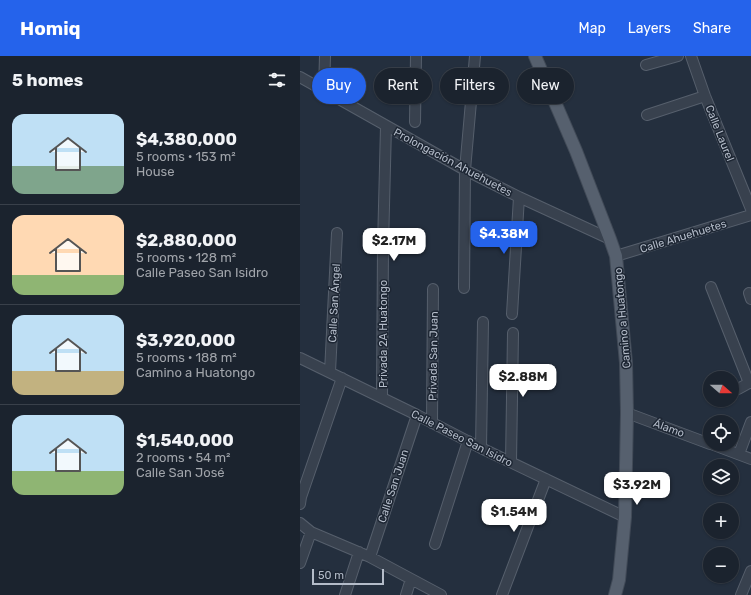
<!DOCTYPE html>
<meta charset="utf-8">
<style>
:root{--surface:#1b232e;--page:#242b36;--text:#f1f3f6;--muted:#a0a4aa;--line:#39404a;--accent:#2563eb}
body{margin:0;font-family:Rubik,sans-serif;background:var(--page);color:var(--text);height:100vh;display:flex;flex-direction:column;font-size:15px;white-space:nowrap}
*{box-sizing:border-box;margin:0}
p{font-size:13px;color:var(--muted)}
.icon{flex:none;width:22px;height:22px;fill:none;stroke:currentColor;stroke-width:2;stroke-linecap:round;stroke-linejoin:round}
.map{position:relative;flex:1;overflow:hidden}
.panel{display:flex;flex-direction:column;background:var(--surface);width:300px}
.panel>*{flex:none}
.guide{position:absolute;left:12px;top:12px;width:379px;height:36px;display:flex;gap:8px}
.needle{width:26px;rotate:110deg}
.fabs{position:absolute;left:403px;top:315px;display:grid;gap:8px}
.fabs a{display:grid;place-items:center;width:36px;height:36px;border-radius:50%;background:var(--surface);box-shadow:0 1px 3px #0004,0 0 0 1px var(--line);font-size:20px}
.scale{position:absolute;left:12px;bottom:10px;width:72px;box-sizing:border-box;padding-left:4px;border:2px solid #b4bcc9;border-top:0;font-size:11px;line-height:14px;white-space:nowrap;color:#b4bcc9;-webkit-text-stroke:3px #1d2633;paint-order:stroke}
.price{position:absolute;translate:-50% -34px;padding:0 9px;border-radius:8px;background:#fff;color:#222;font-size:13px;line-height:26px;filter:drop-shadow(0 1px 2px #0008)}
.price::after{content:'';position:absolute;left:50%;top:24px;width:12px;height:9px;margin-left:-6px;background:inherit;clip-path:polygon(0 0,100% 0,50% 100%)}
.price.active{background:var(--accent);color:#fff}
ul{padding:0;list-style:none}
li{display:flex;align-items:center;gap:12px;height:100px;padding:0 12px}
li+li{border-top:1px solid var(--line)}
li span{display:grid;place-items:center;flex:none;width:112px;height:80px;border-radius:12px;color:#555}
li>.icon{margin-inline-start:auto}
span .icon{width:48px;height:48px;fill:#fffc;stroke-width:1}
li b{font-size:17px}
h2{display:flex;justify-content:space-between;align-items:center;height:48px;padding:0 12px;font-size:17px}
.chip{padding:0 14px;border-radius:18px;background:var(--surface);box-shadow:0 1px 3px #0004,0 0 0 1px var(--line);font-size:14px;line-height:36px}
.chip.active{background:var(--accent);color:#fff}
header{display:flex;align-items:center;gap:24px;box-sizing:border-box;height:56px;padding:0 20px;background:var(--accent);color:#fff}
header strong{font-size:19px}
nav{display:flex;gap:22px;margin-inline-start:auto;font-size:14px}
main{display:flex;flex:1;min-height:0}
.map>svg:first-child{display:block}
</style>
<header>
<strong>Homiq</strong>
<nav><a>Map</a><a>Layers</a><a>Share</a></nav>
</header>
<main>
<section class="panel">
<h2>5 homes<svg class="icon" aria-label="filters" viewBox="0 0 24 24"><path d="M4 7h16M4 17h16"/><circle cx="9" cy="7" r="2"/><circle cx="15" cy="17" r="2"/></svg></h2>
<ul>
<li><span style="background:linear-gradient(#bfe0f5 65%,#7fa58c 0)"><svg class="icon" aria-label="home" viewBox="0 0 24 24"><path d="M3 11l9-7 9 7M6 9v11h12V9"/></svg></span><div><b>$4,380,000</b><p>5 rooms · 153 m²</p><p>House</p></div></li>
<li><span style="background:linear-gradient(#ffd9b3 75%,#8fb573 0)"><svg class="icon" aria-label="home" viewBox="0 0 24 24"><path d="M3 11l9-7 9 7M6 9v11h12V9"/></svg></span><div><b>$2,880,000</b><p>5 rooms · 128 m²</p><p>Calle Paseo San Isidro</p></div></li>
<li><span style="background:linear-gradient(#bfe0f5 70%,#c2b280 0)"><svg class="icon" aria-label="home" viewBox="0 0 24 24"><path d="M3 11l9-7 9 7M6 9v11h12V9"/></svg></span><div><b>$3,920,000</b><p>5 rooms · 188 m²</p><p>Camino a Huatongo</p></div></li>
<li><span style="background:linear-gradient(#bfe0f5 70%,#8fb573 0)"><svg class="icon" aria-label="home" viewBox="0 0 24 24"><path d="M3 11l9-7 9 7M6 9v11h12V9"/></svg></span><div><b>$1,540,000</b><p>2 rooms · 54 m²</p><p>Calle San José</p></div></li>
</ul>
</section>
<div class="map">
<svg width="451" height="539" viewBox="0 0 451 539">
<rect width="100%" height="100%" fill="#242f3e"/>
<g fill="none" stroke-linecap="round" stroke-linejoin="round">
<!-- minor casing -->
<g stroke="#565f6c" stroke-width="12">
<path id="minor" d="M391,0l14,40 46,113
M346,9l32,-9
M0,21l165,93 54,27 91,42
M24,34l1,-34
M347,59l58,-19
M115,66l1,-66
M316,200l135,-41
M411,231l38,96
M164,232l1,-118 10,-114
M449,237l2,6
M212,258l7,-117
M0,302l117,57 64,33 144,69
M30,316l7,-139
M438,333l11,-6h2
M82,342l1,-152 3,-120
M327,357l83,31
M132,367l1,-134
M411,388l40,15
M181,392l2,-126
M439,398l12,-32
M211,406l2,-129
M0,448l1,-7 41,-119
M0,467l11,9 59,25 71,38
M135,488l33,-103
M70,501l47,-142
M0,507l11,-31
M45,539l14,-43
M106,539l5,-16
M202,539l44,-116
M441,539l10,-24"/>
</g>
<!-- major casing -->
<g stroke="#414a57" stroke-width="14">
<path id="major" d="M235,0l41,95 34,88 6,17 10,107 1,50 -2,104 -6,63 -4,15"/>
</g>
<!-- minor -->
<use href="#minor" stroke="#38414e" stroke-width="10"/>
<!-- major -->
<use href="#major" stroke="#56606e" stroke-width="12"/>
</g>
<g text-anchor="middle" stroke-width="3" stroke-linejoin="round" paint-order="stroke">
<!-- street labels -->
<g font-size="11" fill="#b4bcc9" stroke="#1d2633">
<text transform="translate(420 77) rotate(68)" y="4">Calle Laurel</text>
<text transform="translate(153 106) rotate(28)" y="4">Prolongación Ahuehuetes</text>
<text transform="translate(383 180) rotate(-17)" y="4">Calle Ahuehuetes</text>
<text transform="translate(34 247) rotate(-87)" y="4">Calle San Ángel</text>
<text transform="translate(322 262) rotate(-95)" y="4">Camino a Huatongo</text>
<text transform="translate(83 278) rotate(-90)" y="4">Privada 2A Huatongo</text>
<text transform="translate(133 300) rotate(-89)" y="4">Privada San Juan</text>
<text transform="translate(369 372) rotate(20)" y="4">Álamo</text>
<text transform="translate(162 382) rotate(27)" y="4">Calle Paseo San Isidro</text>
<text transform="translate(93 430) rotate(-72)" y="4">Calle San Juan</text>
</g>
</g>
</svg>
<div class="fabs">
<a><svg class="needle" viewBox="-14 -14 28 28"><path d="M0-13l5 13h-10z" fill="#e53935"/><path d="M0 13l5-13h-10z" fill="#a0a4aa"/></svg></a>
<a><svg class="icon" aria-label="locate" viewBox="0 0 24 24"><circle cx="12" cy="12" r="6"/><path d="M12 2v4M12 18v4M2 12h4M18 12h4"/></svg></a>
<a><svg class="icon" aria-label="layers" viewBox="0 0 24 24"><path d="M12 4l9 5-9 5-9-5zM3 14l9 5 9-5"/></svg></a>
<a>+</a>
<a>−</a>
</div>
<div class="scale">50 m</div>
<b class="price active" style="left:204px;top:199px">$4.38M</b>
<b class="price" style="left:94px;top:206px">$2.17M</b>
<b class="price" style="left:223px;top:342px">$2.88M</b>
<b class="price" style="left:337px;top:450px">$3.92M</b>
<b class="price" style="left:214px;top:477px">$1.54M</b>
<div class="guide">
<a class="chip active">Buy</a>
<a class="chip">Rent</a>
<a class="chip">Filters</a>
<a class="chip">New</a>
</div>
</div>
</main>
